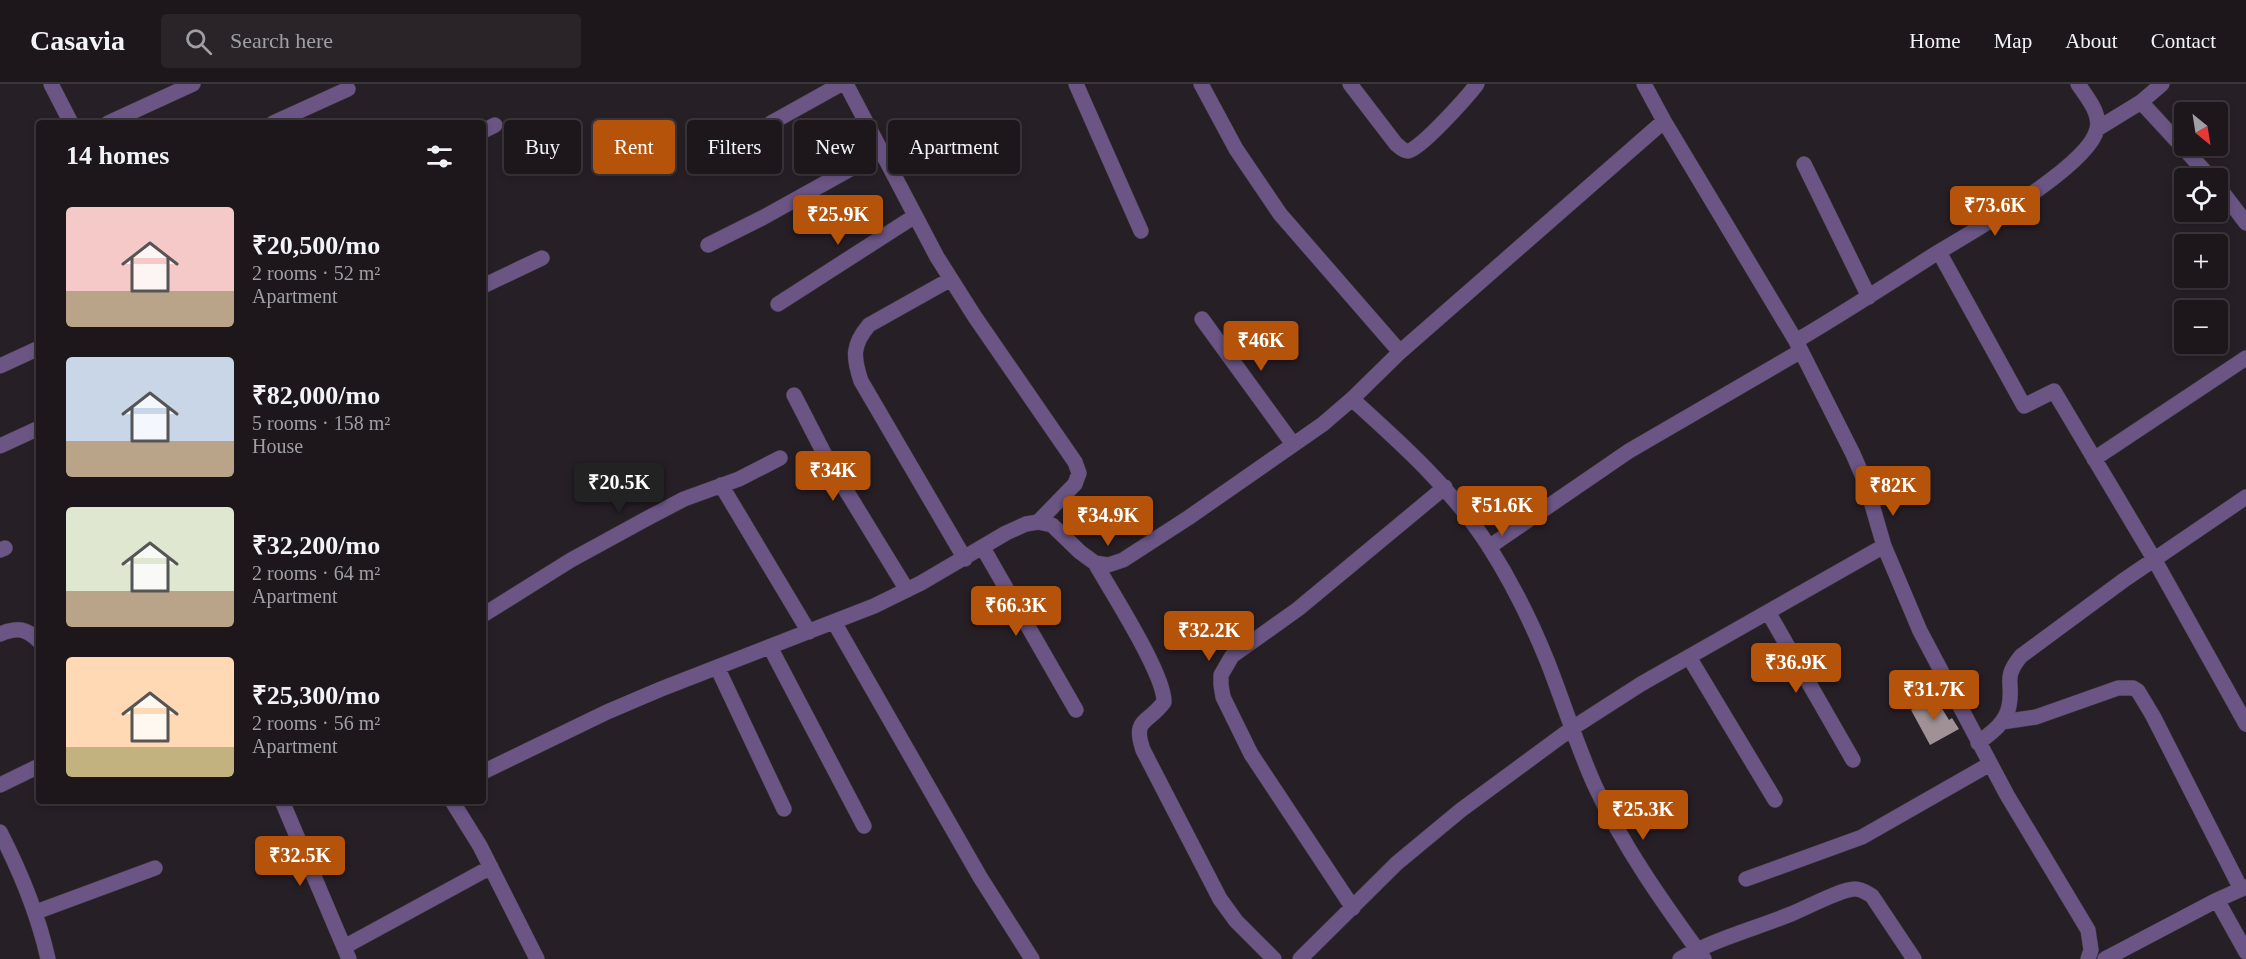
<!DOCTYPE html>
<meta charset="utf-8">
<style>
:root{--surface:#1d171c;--page:#2a2429;--text:#f1f3f6;--muted:#a09fa3;--line:#3b363b;--accent:#b45309}
body{margin:0;font-family:"Times New Roman",serif;background:var(--page);color:var(--text);height:100vh;display:flex;flex-direction:column;font-size:22px;white-space:nowrap}
*{box-sizing:border-box;margin:0}
p{font-size:20px;color:var(--muted)}
.icon{flex:none;width:33px;height:33px;fill:none;stroke:currentColor;stroke-width:2;stroke-linecap:round;stroke-linejoin:round}
.map{position:relative;flex:1;overflow:hidden}
.sheet{position:absolute;left:36px;top:36px;width:450px;height:684px;display:flex;flex-direction:column;background:var(--surface);border-radius:6px;box-shadow:0 3px 9px #0003,0 0 0 2px var(--line)}
.sheet>*{flex:none}
.top-card{position:absolute;left:504px;top:36px;width:570px;height:54px;display:flex;gap:12px}
.needle{width:39px;rotate:150deg}
.fabs{position:absolute;left:2174px;top:18px;display:grid;gap:12px}
.fabs a{display:grid;place-items:center;width:54px;height:54px;border-radius:6px;background:var(--surface);box-shadow:0 3px 9px #0003,0 0 0 2px var(--line);font-size:30px}
.price{position:absolute;translate:-50% -51px;padding:0 14px;border-radius:6px;background:var(--accent);color:#fff;font-size:20px;line-height:39px;filter:drop-shadow(0 2px 3px #0008)}
.price::after{content:'';position:absolute;left:50%;top:36px;width:18px;height:14px;margin-left:-9px;background:inherit;clip-path:polygon(0 0,100% 0,50% 100%)}
.price.selected{background:#222;color:#fff}
ul{padding:0;list-style:none}
li{display:flex;align-items:center;gap:18px;height:150px;padding:0 30px}
li span{display:grid;place-items:center;flex:none;width:168px;height:120px;border-radius:6px;color:#555}
li>.icon{margin-inline-start:auto}
span .icon{width:72px;height:72px;fill:#fffc;stroke-width:1}
li b{font-size:26px}
h2{display:flex;justify-content:space-between;align-items:center;height:72px;padding:0 30px;font-size:26px}
.tag{padding:0 21px;border-radius:6px;background:var(--surface);box-shadow:0 3px 9px #0003,0 0 0 2px var(--line);font-size:21px;line-height:54px}
.tag.selected{background:var(--accent);color:#fff}
header{display:flex;align-items:center;gap:36px;box-sizing:border-box;height:84px;padding:0 30px;background:var(--surface);border-bottom:2px solid var(--line)}
header strong{font-size:28px}
nav{display:flex;gap:33px;margin-inline-start:auto;font-size:21px}
.search{width:420px;height:54px;background:var(--page);display:flex;align-items:center;gap:15px;box-sizing:border-box;padding:0 21px;border-radius:6px;color:var(--muted);font-size:22px}
.map>svg:first-child{display:block}
</style>
<header>
<strong>Casavia</strong>
<div class="search"><svg class="icon" aria-label="search" viewBox="0 0 24 24"><circle cx="10" cy="10" r="6"/><path d="M15 15l6 6"/></svg>Search here</div>
<nav><a>Home</a><a>Map</a><a>About</a><a>Contact</a></nav>
</header>
<div class="map">
<svg width="2246" height="875" viewBox="0 0 2246 875">
<rect width="100%" height="100%" fill="#271f26"/>
<!-- building -->
<path fill="#9f9195" d="M1935,613l14,23 3,-2 7,11 -29,16 -19,-35z"/>
<g fill="none" stroke-linecap="round" stroke-linejoin="round">
<!-- minor casing -->
<g stroke="#40393f" stroke-width="16">
<path id="minor" d="M51,0l20,39
M846,0l91,173 38,60 100,145 4,11 -4,11 -37,38
M1076,0l65,147
M1201,0l35,65 44,65 120,138
M1350,0l46,60c4,3 7,7 12,7 12,-1 60,-55 69,-67
M1644,0l20,37 132,220 57,113 13,30 18,62 36,85 87,164 81,135 3,20 -3,9
M2141,18l70,76
M108,39l85,-39
M273,39l75,-34
M771,39l70,-39
M2097,45l44,-27 21,-18
M483,47l12,-6
M1804,80l65,133
M2217,101l29,38
M708,161l56,-28 117,-65
M1939,168l85,154 30,-15 100,168 92,165
M951,195l-82,46c-17,20 -16,32 -8,56l104,178
M483,202l59,-28
M778,220l137,-88
M1202,235l91,125
M1796,257c46,-27 91,-56 136,-85 34,-21 157,-89 165,-127 4,-16 -11,-33 -19,-45
M0,282l39,-18
M794,311l34,66 79,129
M1352,315c50,45 99,89 136,146 23,36 44,78 60,118 16,41 29,83 47,123 29,62 69,118 109,173
M0,362l39,-18
M2094,375l152,-101
M721,401l88,147
M1489,463l140,-96 172,-100
M983,464l93,162
M0,466l5,-2
M1095,479c16,28 70,112 69,139 -16,22 -32,16 -21,48l77,149 16,22 38,38
M1768,528l85,148
M483,531l88,-55 75,-41 38,-20 55,-20 41,-21
M834,538l146,255 52,82
M0,550c17,-7 26,-6 39,7
M770,563l94,179
M1689,573l86,143
M717,583l67,142
M2002,638l34,-5 82,-29h15l5,3 15,25 88,173
M1978,659c13,-10 28,-20 31,-37 5,-24 -7,-27 12,-50l103,-76 122,-83
M483,688l124,-60 54,-23 213,-83 47,-23 85,-50 20,-9 12,-2 14,3 28,27 15,11 13,2 15,-5 65,-42 135,-94 29,-25 48,-47 264,-231
M0,701l39,-19
M282,717l67,158
M452,717l28,45 57,113
M0,748c21,41 38,82 48,127
M1746,795l116,-42 128,-73
M2217,816l29,52
M1353,824l-102,-154 -28,-57 -2,-12v-10l11,-19 66,-47 147,-122
M36,828l119,-44
M344,863l147,-80
M1300,875l97,-96 64,-53 110,-81 70,-45 243,-138
M1680,875c35,-20 74,-30 111,-45 15,-6 50,-25 64,-25 7,0 12,4 17,7l42,63
M2105,875l112,-59 29,-13"/>
</g>
<!-- minor -->
<use href="#minor" stroke="#6b5585" stroke-width="15"/>
</g>
</svg>
<div class="fabs">
<a><svg class="needle" viewBox="-14 -14 28 28"><path d="M0-13l5 13h-10z" fill="#e53935"/><path d="M0 13l5-13h-10z" fill="#a09fa3"/></svg></a>
<a><svg class="icon" aria-label="locate" viewBox="0 0 24 24"><circle cx="12" cy="12" r="6"/><path d="M12 2v4M12 18v4M2 12h4M18 12h4"/></svg></a>
<a>+</a>
<a>−</a>
</div>
<b class="price" style="left:1995px;top:153px">₹73.6K</b>
<b class="price" style="left:838px;top:162px">₹25.9K</b>
<b class="price" style="left:1261px;top:288px">₹46K</b>
<b class="price" style="left:833px;top:418px">₹34K</b>
<b class="price selected" style="left:619px;top:430px">₹20.5K</b>
<b class="price" style="left:1893px;top:433px">₹82K</b>
<b class="price" style="left:1502px;top:453px">₹51.6K</b>
<b class="price" style="left:1108px;top:463px">₹34.9K</b>
<b class="price" style="left:1016px;top:553px">₹66.3K</b>
<b class="price" style="left:1209px;top:578px">₹32.2K</b>
<b class="price" style="left:1796px;top:610px">₹36.9K</b>
<b class="price" style="left:1934px;top:637px">₹31.7K</b>
<b class="price" style="left:1643px;top:757px">₹25.3K</b>
<b class="price" style="left:300px;top:803px">₹32.5K</b>
<div class="top-card">
<a class="tag">Buy</a>
<a class="tag selected">Rent</a>
<a class="tag">Filters</a>
<a class="tag">New</a>
<a class="tag">Apartment</a>
</div>
<section class="sheet">
<h2>14 homes<svg class="icon" aria-label="filters" viewBox="0 0 24 24"><path d="M4 7h16M4 17h16"/><circle cx="9" cy="7" r="2"/><circle cx="15" cy="17" r="2"/></svg></h2>
<ul>
<li><span style="background:linear-gradient(#f6c9c9 70%,#b9a48a 0)"><svg class="icon" aria-label="home" viewBox="0 0 24 24"><path d="M3 11l9-7 9 7M6 9v11h12V9"/></svg></span><div><b>₹20,500/mo</b><p>2 rooms · 52 m²</p><p>Apartment</p></div></li>
<li><span style="background:linear-gradient(#c9d6e8 70%,#b9a48a 0)"><svg class="icon" aria-label="home" viewBox="0 0 24 24"><path d="M3 11l9-7 9 7M6 9v11h12V9"/></svg></span><div><b>₹82,000/mo</b><p>5 rooms · 158 m²</p><p>House</p></div></li>
<li><span style="background:linear-gradient(#dfe7d0 70%,#b9a48a 0)"><svg class="icon" aria-label="home" viewBox="0 0 24 24"><path d="M3 11l9-7 9 7M6 9v11h12V9"/></svg></span><div><b>₹32,200/mo</b><p>2 rooms · 64 m²</p><p>Apartment</p></div></li>
<li><span style="background:linear-gradient(#ffd9b3 75%,#c2b280 0)"><svg class="icon" aria-label="home" viewBox="0 0 24 24"><path d="M3 11l9-7 9 7M6 9v11h12V9"/></svg></span><div><b>₹25,300/mo</b><p>2 rooms · 56 m²</p><p>Apartment</p></div></li>
</ul>
</section>
</div>
